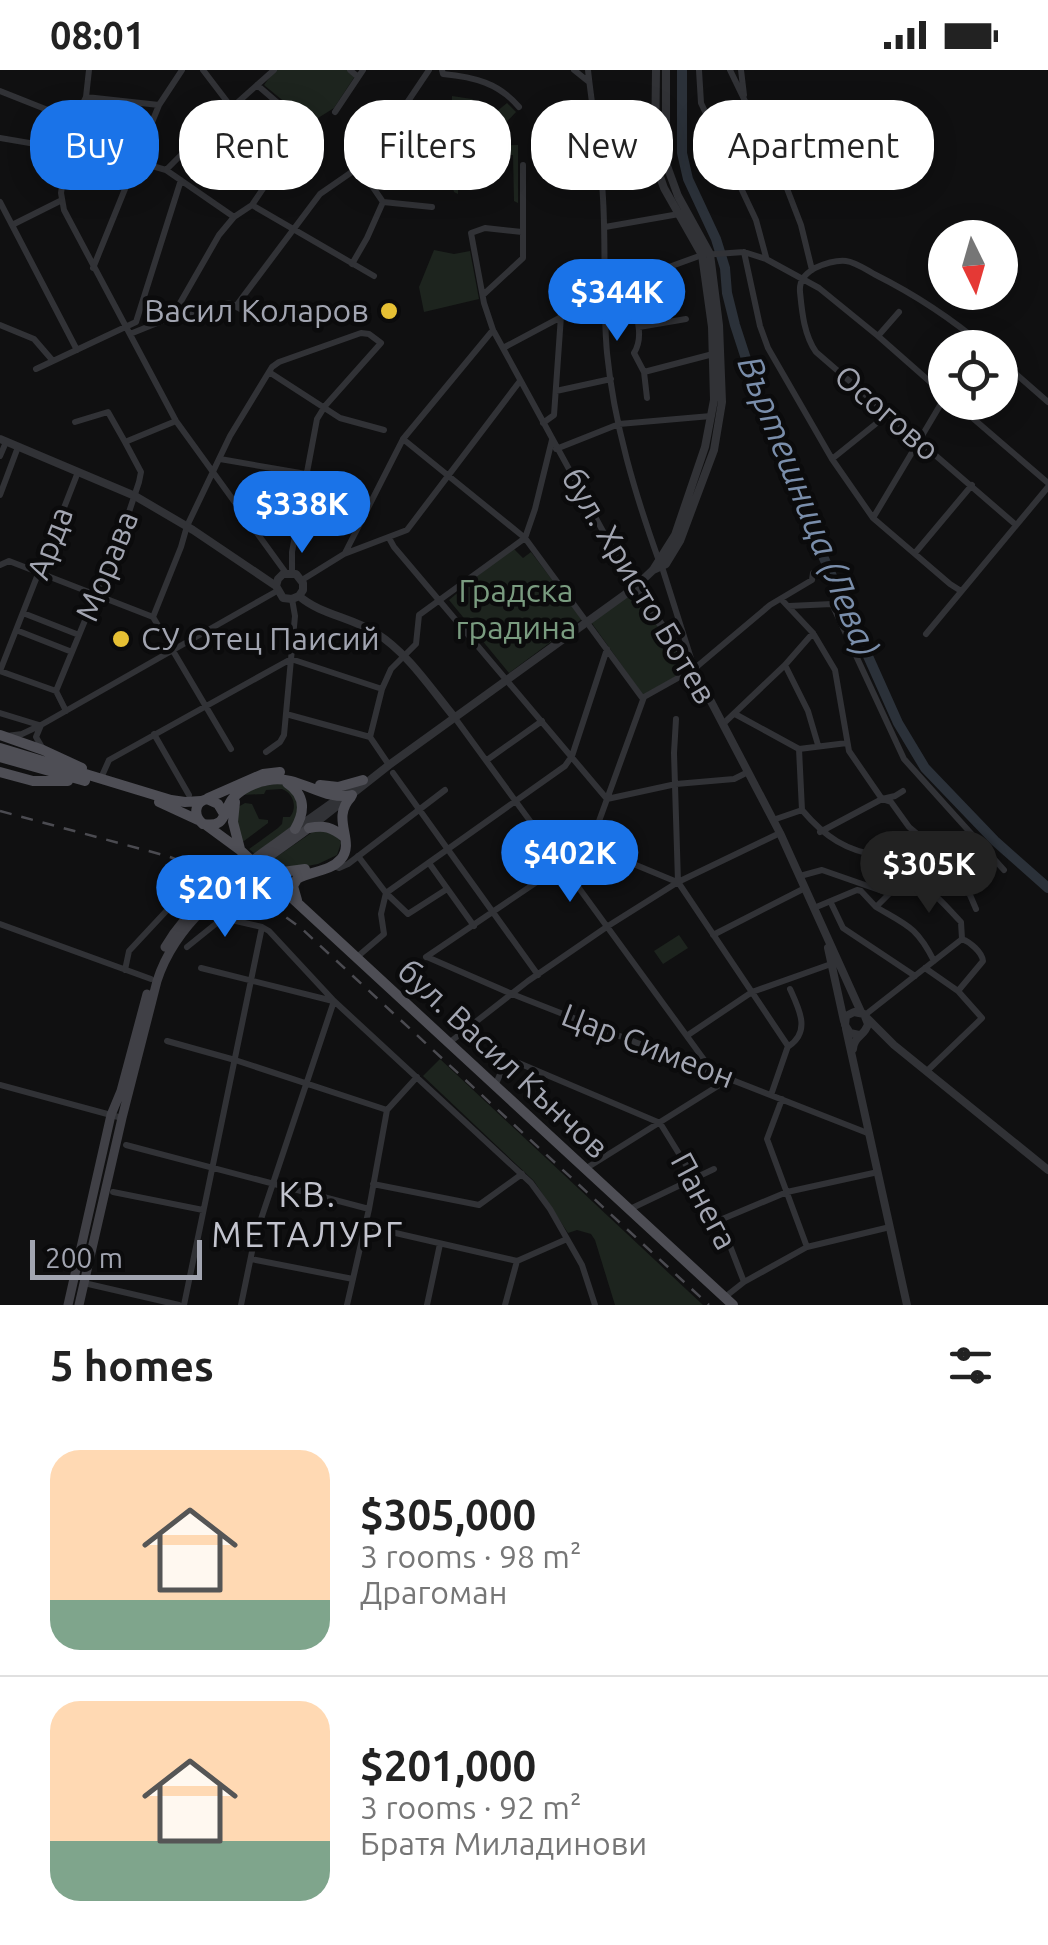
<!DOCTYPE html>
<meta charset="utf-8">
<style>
:root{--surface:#fff;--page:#f2f2f2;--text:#222;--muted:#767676;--line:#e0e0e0;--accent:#1a73e8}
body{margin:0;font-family:Ubuntu,sans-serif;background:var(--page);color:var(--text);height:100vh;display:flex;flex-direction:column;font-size:38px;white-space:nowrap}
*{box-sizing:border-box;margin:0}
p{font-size:32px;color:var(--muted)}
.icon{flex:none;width:55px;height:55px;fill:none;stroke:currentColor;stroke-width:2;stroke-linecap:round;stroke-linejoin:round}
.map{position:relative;height:1235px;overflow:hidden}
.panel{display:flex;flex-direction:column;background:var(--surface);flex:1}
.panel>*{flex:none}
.top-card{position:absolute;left:30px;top:30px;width:990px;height:90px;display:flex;gap:20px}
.needle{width:65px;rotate:175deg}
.fabs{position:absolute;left:928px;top:150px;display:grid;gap:20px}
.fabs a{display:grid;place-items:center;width:90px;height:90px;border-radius:50%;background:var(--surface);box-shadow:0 5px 25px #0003;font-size:50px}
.scale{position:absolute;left:30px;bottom:25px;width:172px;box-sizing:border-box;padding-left:10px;border:5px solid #a2a5b1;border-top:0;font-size:28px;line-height:35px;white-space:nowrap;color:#a2a5b1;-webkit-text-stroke:8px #0b0b0c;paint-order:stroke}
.price{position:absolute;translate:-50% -85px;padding:0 22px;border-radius:35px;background:var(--accent);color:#fff;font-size:32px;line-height:65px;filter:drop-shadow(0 2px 5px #0008)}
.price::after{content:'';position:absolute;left:50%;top:60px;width:30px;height:22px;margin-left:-15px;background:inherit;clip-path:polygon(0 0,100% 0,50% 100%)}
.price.on{background:#222;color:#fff}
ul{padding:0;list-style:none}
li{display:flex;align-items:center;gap:30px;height:250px;padding:0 50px}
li+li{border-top:2px solid var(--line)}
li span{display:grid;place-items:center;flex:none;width:280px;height:200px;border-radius:30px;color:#555}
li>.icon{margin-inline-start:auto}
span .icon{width:120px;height:120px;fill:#fffc;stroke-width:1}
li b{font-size:42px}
h2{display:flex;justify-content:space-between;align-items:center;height:120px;padding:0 50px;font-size:42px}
.chip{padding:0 35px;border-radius:40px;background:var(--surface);box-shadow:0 5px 25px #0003;font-size:35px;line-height:90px}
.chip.on{background:var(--accent);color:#fff}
.status{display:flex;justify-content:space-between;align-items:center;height:70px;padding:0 50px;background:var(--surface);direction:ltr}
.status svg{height:28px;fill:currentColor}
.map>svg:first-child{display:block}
</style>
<div class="status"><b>08:01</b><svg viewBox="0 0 49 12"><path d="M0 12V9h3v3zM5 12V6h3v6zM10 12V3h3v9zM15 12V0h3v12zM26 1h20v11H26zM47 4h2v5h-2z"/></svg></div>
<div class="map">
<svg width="1048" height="1235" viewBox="0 0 1048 1235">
<rect width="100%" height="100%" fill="#101011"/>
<!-- green -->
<path fill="#1d241e" d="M275,0h72l8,6 -21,32 -24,15 -46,-38z
M452,26l20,3 16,13 5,-2 3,2 11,-9 9,9 -20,21 -39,-1 -6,-7z
M518,75v58l-4,-2 -1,-46h-54l-1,39 -4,-2 -5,-18 3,-28z
M434,180l20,4 16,-3 9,48 -55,13 -5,-25z
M512,477l11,11 8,-6 51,67 -73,54 -60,-73z
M633,522l56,77 -46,26 -52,-73z
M280,713c19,12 20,19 16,40l-40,32 -7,-6 29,-21 4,-4 1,-7h7c8,-10 3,-24 -8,-28l-16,1 -2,4 -23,1 13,-7z
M245,733l7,1 7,15 9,1v3l-24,18h-2l-8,-24 4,-10z
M317,759l20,6 4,8 -4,12 -19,9 -44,8 -8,-8z
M679,865l9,13 -25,16 -9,-13z
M440,989l263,246h-88l-20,-65 -4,-6 -14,-4 -9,3 -34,-52 -111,-105z"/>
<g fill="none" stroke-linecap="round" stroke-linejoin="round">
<!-- river -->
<path stroke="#2b3139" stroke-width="10" d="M682,0v83l6,26 28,60 9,29 2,25 8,32 14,43 69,177 54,120 26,58 27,45 70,73 53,47"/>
<!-- minor -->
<path stroke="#313236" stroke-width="6" d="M89,0l-3,27 -15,30 -10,66 3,17 112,211 110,152
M203,0l29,38
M350,0l8,7
M442,0l1,4c31,3 56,9 76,33
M574,0l15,12
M588,0c4,38 11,76 14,114 5,56 0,113 5,169 7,71 28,141 52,208
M699,0l2,33 55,117 10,37
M730,0l56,116 15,39 11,45
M741,0l3,25
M0,21l73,29
M86,27l73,8
M335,42l28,-42
M754,44l57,52 32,18
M390,58l39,-58
M200,66l65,51
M0,68l135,23 31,9 68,47
M359,97l24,35 49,5
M166,100l34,-34 74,-66
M0,132l77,148
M252,135l122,71
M12,155l48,-24
M605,157l74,-13
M522,162l-37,-4 -14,5 13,70 9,27 141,258
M744,182l16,74 8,22 64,111 41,59 77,66 11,7
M352,194l15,-26 16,-36
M93,198l66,-163 23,-35
M625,213c7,21 22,50 9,70l10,19 3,26
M483,225l40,-37v-93
M236,236l84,-112 39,-27 19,-24
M172,247l47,-82 15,-18 18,-12 47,-70 8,-7 -50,-43
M0,255l34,14 19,22
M639,257l47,-8
M130,264l42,-17 57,-14 21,11
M878,266l21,-24
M503,278l122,-65 77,-28 42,-3 22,7 53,29 59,48 67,59
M974,278l4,-7 9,-4 24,20
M986,278c-36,-31 -70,-53 -112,-74 -9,-5 -19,-12 -28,-13 -10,-1 -22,3 -31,7 -10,6 -16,12 -15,24 2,20 4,43 16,60l200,173
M1000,290l48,42
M36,299l100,-47 45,-142
M269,302l71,46 44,12
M644,302l69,-18
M556,321l55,-12
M954,332l94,81
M75,352l33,-10 17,30 51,-21
M543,353l11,-8 7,-99
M403,369l122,99 118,161
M556,379l63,-25 92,-8
M0,386l6,-14
M220,389l86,15
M832,389l56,-45
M0,425l18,-48
M873,448l72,-121
M389,468l5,9 213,252 69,-15 58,-5 14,-7
M345,483l58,-114 90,-109
M915,483l57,-68
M0,495l9,-4 144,56 78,132
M662,497l32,101
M302,510l42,-26 63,-24 113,-149
M781,529l32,34 22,37 14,81 33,48 9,3 18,25 18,15 43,53 6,14
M789,536l43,-2 72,155 100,111
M23,543l56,22
M153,547l28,-70 6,-21 43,-90 42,-69 7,-5 82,-29 8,1 12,9 -56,63 -8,13 -25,133v21
M16,560l56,22
M926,564l122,-147
M785,595l23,46 10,34
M0,601l78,-199
M0,601l56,20 10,20
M56,621l71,-173 12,-36 2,-10 -16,-30
M0,643l39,12
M286,644l84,23 19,28
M735,644l64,35 48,-6
M455,648l258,354
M676,649l-2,34 4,129 110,164 -17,49
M723,654l62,-59 28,-32
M41,655l-5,12 7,12
M154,664l35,61
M7,666l15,-2 19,-9 236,-134
M370,667l12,-48 9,-20 25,-25 3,-29 106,-77 10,-29 17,-69
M266,682l14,-10 4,-7 11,-119 -3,-17
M487,690l55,-39
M393,703l145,202
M101,708l8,-18 182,-101 91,30
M802,740c23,27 44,41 79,46l20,26
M773,750l29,-10 -3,-61
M820,762l62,-33 13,-3 8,-5
M590,776l87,36
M358,786l28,37 22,21 39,-25
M429,793l45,63
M334,796l5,2 9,-4 97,-74
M800,806l22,-6 66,23
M901,812c23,-5 45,25 60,40l1,17
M832,835l11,23 72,48
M876,837c31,18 41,20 58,54
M814,838l43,-18 4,1 15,16 25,-25
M0,854l151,55
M713,865l92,-47
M187,877l36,-29 39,9 7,4 65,70 197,182 19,26 32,56 13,40
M357,887l27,-23 -3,-20 5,-21 179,-127 7,-10 35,-107
M426,887l164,-111 54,-149 50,-28 76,-64 42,-25 1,-7
M427,887l85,37 358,140
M201,898l132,33
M925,898l33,23
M125,900l4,-19 68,-73
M865,945l97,-76
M688,965l64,-43 79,-28
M167,971l68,19 152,50
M450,972l78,-61 80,-55 70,-44 102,-49
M789,976c22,-15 10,-37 1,-57
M927,1001l55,-53 -24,-27 25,-30c-1,-9 -13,-19 -21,-22
M0,1015l122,33
M495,1016l12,-28 153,65 60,97 24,62
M782,1029l-15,40 40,108
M126,1075l243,64
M585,1099l144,-90
M373,1114l106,21 43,-31
M113,1122l90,18
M630,1139l84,-40
M720,1150l67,-28 91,-20
M365,1156l152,35 50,-22
M251,1189l102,20
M84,1213l95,22
M725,1227l19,-15 63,-35 83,-20
M184,1235l78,-378
M241,1235l14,-68 79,-236
M347,1235l22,-96 18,-99 30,-33
M427,1235l13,-61
M505,1235l12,-44"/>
<!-- tertiary -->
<path stroke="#313236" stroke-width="8" d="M0,369l135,57 58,34 83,56 7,12 9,1 7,-3
M653,500l13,-6 14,-23 34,-91 8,-48 -3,-77 -9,-71 -32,-58 -12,-33v-93
M276,516l2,-7 5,-5h13l7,9v7l-4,6
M634,518l60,81 86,164 81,179
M299,526c22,19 52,21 77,37 32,20 55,56 79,85
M298,757l62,-44
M309,758l80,-63 245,-177 19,-18 22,-35 30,-88 9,-47 -2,-73 -10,-72 -38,-67 -6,-17 -3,-19 1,-82
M828,878l16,73
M866,947l28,28 154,125
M846,959l61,276
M853,979c1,-13 12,-13 15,-25l-4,-10 -10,-2 -8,4 -1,9 5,8 9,2"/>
<!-- secondary -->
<path stroke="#404046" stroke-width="9" d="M165,877c30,-51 84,-83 130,-118
M68,1235l43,-190 10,-24 26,-97
M79,1235l43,-187 35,-137c23,-72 95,-110 152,-153"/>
<!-- primary -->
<path stroke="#4e4e55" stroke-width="10" d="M0,665l43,15 39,18
M0,678l171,52 14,2 16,-1
M0,687l85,24
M0,702l33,9h35
M287,713c19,12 18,29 8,46
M320,715l18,2 25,-7
M208,728l55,-24 17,-2
M159,732l39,18
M235,732l-2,20 7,27
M224,744l-6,-10 -11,-5c-13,3 -14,17 -4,25 26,4 18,-13 31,-27 9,-9 23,-15 35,-17 29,-6 55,22 83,15
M206,755l34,25 493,455
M309,758c15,-3 23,-1 35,9
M268,804l37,-5
M297,830l-4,-14 4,-7c13,-8 33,-7 44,-20 15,-18 -11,-40 10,-62"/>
<!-- rail -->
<path stroke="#4b4b51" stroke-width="2.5" stroke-dasharray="12 10" stroke-linecap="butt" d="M0,741l167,45 44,16 41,21 49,35 408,377"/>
</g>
<!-- markers -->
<g fill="#e6c034" stroke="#0b0b0c" stroke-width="4">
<circle cx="389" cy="241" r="10"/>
<circle cx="121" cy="569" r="10"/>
</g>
<g text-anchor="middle" stroke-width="9" stroke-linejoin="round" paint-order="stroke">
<!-- poi labels -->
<g font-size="32" fill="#a2a5b1" stroke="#0b0b0c" text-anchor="end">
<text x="369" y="252">Васил Коларов</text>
<text x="141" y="580" text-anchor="start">СУ Отец Паисий</text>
</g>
<!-- street labels -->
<g font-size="32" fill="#a2a5b1" stroke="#0b0b0c">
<text transform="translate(887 343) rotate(41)" y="11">Осогово</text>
<text transform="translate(50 473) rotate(-69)" y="11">Арда</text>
<text transform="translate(107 496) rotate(-68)" y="11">Морава</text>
<text transform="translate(639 516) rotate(59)" y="11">бул. Христо Ботев</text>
<text transform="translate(648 976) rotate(21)" y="11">Цар Симеон</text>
<text transform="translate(503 989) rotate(43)" y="11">бул. Васил Кънчов</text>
<text transform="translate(704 1131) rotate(62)" y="11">Панега</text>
</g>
<!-- park labels -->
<g font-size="32" fill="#7a9c80" stroke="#0b0b0c">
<text x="516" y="532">Градска<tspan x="516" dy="37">градина</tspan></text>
</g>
<!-- water labels -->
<g font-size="35" font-style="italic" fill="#7a8eab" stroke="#0b0b0c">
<text transform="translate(808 436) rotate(68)" y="12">Въртешница (Лева)</text>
</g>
<!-- neighbourhood labels -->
<g font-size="35" letter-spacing="2.5" fill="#c3c4ce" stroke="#0b0b0c">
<text x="308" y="1137">КВ.<tspan x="308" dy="40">МЕТАЛУРГ</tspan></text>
</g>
</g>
</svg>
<div class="fabs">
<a><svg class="needle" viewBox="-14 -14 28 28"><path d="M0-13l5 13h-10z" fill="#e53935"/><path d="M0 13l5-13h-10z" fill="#767676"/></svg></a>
<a><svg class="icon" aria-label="locate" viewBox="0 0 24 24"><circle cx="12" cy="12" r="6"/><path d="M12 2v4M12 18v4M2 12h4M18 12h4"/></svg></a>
</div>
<div class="scale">200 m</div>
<b class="price" style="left:617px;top:274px">$344K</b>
<b class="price" style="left:302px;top:486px">$338K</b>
<b class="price" style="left:570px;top:835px">$402K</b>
<b class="price on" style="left:929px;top:846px">$305K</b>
<b class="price" style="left:225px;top:870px">$201K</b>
<div class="top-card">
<a class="chip on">Buy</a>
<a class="chip">Rent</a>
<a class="chip">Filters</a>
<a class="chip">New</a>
<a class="chip">Apartment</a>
</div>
</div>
<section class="panel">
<h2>5 homes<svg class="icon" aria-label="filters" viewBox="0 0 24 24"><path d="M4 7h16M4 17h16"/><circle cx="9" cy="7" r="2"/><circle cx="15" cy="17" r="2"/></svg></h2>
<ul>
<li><span style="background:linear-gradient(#ffd9b3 75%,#7fa58c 0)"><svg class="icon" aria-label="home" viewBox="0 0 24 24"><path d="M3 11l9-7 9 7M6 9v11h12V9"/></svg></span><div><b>$305,000</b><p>3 rooms · 98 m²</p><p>Драгоман</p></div></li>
<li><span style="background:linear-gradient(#ffd9b3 70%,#7fa58c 0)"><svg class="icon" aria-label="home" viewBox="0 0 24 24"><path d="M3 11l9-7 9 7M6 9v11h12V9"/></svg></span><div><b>$201,000</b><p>3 rooms · 92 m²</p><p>Братя Миладинови</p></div></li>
</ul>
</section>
